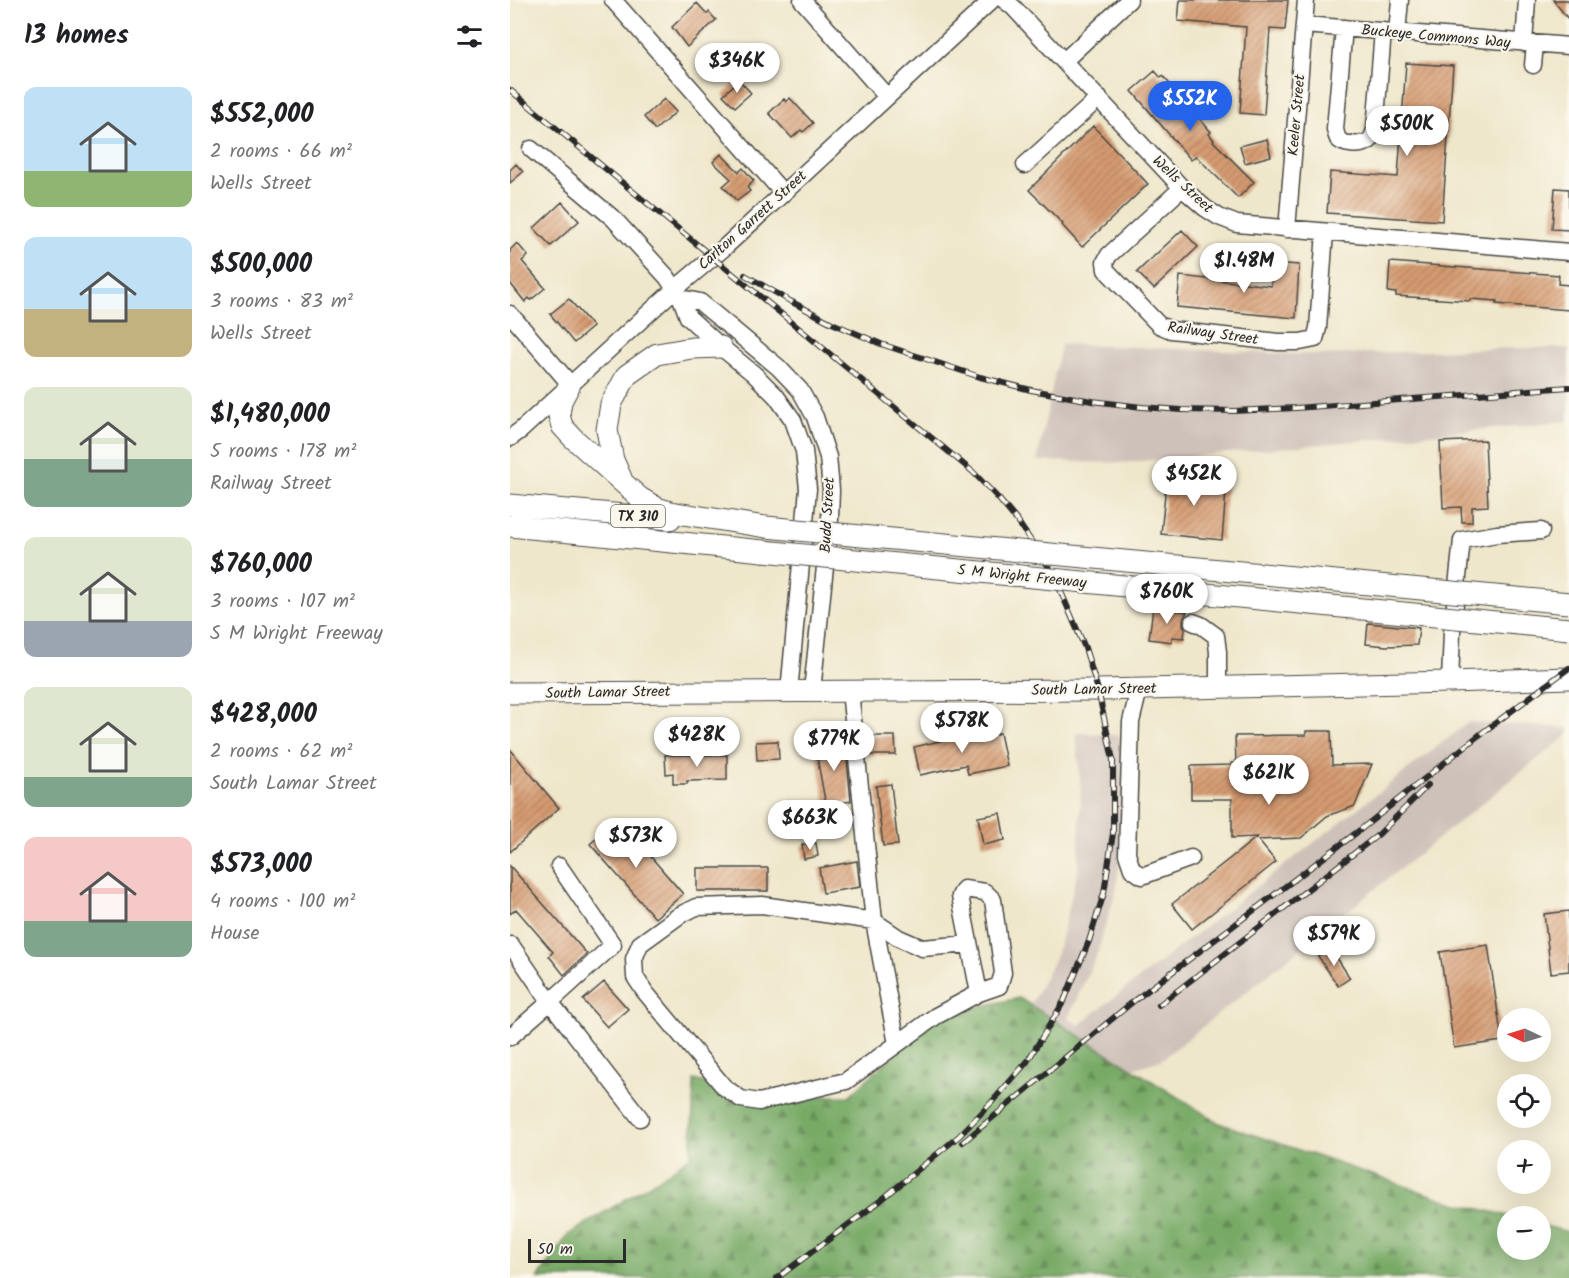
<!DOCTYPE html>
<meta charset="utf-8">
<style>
:root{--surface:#fff;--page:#f2f2f2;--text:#202124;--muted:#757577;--accent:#2563eb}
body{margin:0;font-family:Kalam,sans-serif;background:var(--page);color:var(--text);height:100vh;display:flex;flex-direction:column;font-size:22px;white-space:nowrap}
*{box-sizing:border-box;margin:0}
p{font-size:20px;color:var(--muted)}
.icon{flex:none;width:33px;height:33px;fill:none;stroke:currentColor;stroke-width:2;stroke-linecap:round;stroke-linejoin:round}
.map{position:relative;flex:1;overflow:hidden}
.details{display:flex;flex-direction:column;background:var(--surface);width:510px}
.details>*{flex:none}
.needle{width:39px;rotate:274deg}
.tools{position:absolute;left:987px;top:1008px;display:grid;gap:12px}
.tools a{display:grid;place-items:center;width:54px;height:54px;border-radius:50%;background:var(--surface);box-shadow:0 6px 24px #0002;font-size:30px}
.scale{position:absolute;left:18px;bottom:15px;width:98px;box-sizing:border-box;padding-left:6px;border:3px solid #2b2b2b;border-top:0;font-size:16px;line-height:21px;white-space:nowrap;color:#2b2b2b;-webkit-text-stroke:4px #fbf7ec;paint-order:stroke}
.price{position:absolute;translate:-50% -51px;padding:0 14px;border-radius:21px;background:#fff;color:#222;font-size:20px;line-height:39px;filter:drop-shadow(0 2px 3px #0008)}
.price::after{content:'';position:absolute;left:50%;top:36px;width:18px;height:14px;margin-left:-9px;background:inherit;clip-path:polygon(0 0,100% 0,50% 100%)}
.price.current{background:var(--accent);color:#fff}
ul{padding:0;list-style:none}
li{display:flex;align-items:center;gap:18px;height:150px;padding:0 24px}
li span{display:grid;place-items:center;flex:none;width:168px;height:120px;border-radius:12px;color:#555}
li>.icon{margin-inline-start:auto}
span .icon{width:72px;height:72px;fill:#fffc;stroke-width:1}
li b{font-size:26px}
h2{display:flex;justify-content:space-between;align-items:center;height:72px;padding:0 24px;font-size:26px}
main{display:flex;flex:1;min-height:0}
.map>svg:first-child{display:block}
</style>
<main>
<section class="details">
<h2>13 homes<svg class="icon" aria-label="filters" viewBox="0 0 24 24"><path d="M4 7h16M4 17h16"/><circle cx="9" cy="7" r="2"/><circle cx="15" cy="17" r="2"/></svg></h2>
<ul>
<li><span style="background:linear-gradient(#bfe0f5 70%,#8fb573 0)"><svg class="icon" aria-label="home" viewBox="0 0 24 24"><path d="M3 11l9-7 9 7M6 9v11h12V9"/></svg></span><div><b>$552,000</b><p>2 rooms · 66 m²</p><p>Wells Street</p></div></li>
<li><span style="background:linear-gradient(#bfe0f5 60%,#c2b280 0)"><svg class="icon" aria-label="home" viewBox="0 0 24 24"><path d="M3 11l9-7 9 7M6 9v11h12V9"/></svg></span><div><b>$500,000</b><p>3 rooms · 83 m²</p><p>Wells Street</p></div></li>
<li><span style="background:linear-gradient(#dfe7d0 60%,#7fa58c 0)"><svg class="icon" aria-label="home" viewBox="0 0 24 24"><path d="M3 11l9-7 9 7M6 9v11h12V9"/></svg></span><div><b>$1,480,000</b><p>5 rooms · 178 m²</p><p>Railway Street</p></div></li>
<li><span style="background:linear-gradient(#dfe7d0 70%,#9aa5b1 0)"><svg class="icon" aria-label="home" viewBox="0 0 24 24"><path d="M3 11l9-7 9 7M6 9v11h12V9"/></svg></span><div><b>$760,000</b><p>3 rooms · 107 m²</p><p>S M Wright Freeway</p></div></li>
<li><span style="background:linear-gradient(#dfe7d0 75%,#7fa58c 0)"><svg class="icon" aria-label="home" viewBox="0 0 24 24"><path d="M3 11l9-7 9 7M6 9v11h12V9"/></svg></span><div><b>$428,000</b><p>2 rooms · 62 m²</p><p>South Lamar Street</p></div></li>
<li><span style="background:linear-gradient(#f6c9c9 70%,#7fa58c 0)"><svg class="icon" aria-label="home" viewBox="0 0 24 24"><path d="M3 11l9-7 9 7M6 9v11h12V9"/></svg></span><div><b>$573,000</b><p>4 rooms · 100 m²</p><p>House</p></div></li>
</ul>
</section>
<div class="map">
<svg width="1059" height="1278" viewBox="0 0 1059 1278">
<defs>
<pattern id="forest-firs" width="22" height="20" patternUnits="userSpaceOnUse" patternTransform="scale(1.5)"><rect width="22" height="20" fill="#78aa66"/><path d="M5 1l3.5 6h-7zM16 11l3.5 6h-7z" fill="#638b54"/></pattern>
<pattern id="park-tufts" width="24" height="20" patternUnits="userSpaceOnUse" patternTransform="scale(1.5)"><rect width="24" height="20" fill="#95c474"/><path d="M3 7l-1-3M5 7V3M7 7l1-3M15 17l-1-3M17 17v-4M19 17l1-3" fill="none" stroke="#7a9f5f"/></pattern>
<pattern id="building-hatch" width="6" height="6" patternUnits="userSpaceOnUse" patternTransform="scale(1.5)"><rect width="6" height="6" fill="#d69b71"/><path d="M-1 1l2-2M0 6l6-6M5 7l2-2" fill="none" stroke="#ae7f5d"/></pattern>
</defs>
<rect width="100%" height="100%" fill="#fbf7ec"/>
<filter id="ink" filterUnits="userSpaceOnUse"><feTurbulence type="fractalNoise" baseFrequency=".0167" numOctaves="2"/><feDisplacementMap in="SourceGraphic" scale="12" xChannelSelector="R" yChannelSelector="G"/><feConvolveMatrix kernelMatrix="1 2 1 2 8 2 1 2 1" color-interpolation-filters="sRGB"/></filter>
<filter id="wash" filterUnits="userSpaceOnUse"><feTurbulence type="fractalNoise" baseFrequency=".008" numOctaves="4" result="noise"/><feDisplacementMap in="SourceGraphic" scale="24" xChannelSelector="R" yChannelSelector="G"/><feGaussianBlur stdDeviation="1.35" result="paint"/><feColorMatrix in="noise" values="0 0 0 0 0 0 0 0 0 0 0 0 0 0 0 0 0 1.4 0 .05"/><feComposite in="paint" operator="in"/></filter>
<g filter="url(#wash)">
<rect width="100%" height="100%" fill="#efe7cb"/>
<!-- railway -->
<path fill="#cec1b9" d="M551,344l260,11 192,-7h56v73l-449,42 -83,-2z
M959,722l100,6v6l-408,326 -129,41 -285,177 253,-213 57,-111 21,-84 3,-80 -5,-57 44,2 5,82 -9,74 -19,63 -29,64 11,7z"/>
<!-- forest -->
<path fill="url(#forest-firs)" stroke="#526a48" stroke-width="1.5" d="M509,998l200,125 236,80 54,13h-1v34h32l1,-25 28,7v46h-1031l30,-43 87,-54 36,-25 3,-76 65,17 90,-1 87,-80z"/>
<!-- park -->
<path fill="url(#park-tufts)" stroke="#607850" stroke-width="1.5" d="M702,249l51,5 -2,17 -50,-5z"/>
<g id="blocks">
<!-- building -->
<path fill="url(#building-hatch)" d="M670,0h108l-3,30 -15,-1 -6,86 -24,-2 6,-86 -68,-6z
M1043,0h16v20z
M187,3l10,11 2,-2 7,8 -29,27 -15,-20z
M896,63l47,3 -11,155 -115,-8 3,-41 68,5z
M645,71l6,7 2,-2 48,56 -2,2 5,6 -1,1 41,41 -16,16 -42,-42 -5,4 -59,-69z
M229,80l12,13 -16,14 -12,-12z
M280,98l23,25 -10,9 -2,-2 -9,8 -23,-25 15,-14 2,3z
M154,99l12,13 -21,18 -11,-13z
M583,126l55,58 -66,63 -20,-22 1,-1 -34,-34z
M757,139l4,17 -26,7 -5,-17z
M211,154l18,18 4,-4 11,13 -7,6 3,4 -13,10 -14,-15 8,-7 -18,-17z
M6,164l7,8 -13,11v-13z
M1045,188l14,1v41l-17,-1z
M52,202l17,19 -28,25 -17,-18z
M672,230l16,17 -44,42 -17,-17z
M7,243l11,13 -6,5 23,27 -14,12 -2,-2 -4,4 -15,-19v-33z
M880,262l169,13 -1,9 11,1v25l-73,-6 1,-3 -27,-2v2l-74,-5v-3l-8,-1z
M762,263l27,2 -3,53 -119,-11 3,-31 91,10z
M59,299l24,28 -19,16 -24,-29z
M975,440l3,66 -16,1v15h-10l-1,-15 -18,1 -3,-66z
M657,474l60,6 -5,60 -61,-6z
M643,607l34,5 -4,7v5l2,5 -1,9 -12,-1v5l-23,-3z
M858,623l51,5 -2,17 -30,1 -21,-2z
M477,730l1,6 12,-3 7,33 -39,8 -2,-9 -46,10 -6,-28z
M796,731h25l1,34 40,-1 -17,42 -28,10 -26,22 -43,2 18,22 -84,67 -20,-25 85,-67 -25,1v-39h-41v-33l40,-1v-2h5l-1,-27 71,-1z
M355,736h30l1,19h-29z
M335,740l6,61 -25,5 -11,-60z
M268,741l1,18 -22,1 -1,-18z
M0,749l49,59 -49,44z
M155,755h62v25l-40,1v3h-14v-11l-7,1z
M381,784l7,61 -15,1 -7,-60z
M490,813l5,27 -22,5 -5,-28z
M108,819l65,75 -28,24 -65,-74z
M306,843l2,13 -14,3 -2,-14z
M347,861l3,26 -37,6 -4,-25z
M0,866l77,88 -23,21 -15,-19 4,-4 -37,-43 -6,5z
M187,868h71v23h-71z
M1059,911v60l-18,2 -7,-59z
M978,945l14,96 -48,7 -14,-96z
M820,947l20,31 -12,8 -20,-30z
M94,982l24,27 -21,18 -24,-27z"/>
</g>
</g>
<g filter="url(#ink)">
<use href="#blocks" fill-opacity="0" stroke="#484743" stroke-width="1.5"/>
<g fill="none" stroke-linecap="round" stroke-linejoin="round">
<!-- minor casing -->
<g stroke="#484743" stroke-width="19">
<path id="minor" d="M103,0l170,193
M292,0l85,97
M494,0l9,7 169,181 23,20 14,9 18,7 332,28
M794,25l265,21
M834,28l-9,101c1,4 1,6 3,10 5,6 22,7 29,3 5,-2 6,-7 8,-12l8,-99
M887,33l3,-33
M1014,43l3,-43
M554,61l65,-61
M1023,65l2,-21
M21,149l83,70 53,58 14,21 7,19 33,30 33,27 22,22 17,24 11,31 4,38 -19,203
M515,165l74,-67
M672,188l-73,67 -4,7 1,8 53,55 12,5 107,12h22l15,-3 3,-11 7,-96
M777,229l19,-229
M171,298l19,4 78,65 22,23 15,27 13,40 3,33 -1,29 -18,172
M0,314l60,70
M0,438l11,-8 154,-141 50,-42 267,-247
M683,622l8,3 15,11 2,16v35
M940,682l2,-50 10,-92 35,-6 44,-3
M629,689l-8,33 -4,132 5,15 10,7 49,-18
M340,691l24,230 -112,-16 -66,2 -16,8 -40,29 -6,15 1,18 10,15 79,95 17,12 18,3 87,-21 90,-65 43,-23 20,-7 4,-13 -10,-73 -8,-8 -21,-3 -4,7 19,97
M49,866l54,79 -63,57 90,116
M0,1037l40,-35 -39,-57
M387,1044l-23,-123 25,17 23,10 47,-4"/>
</g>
<!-- major casing -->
<g stroke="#484743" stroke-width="23">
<path id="major" d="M60,384l-9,17 -2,14 3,11 11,12 67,60 17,10 13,4 96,15
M111,478l-8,-18 -6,-30 4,-26 16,-29 30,-21 35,-6 29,-1
M0,505l160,14
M0,526l253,25
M0,693l588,-3 352,-8 119,-4"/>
</g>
<!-- minor -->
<use href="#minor" stroke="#fff" stroke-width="16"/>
<!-- major -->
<use href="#major" stroke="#fff" stroke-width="21"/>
<!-- rail casing -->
<g stroke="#2b2b2b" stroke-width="6">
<path id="rail" d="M0,90l463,382 25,26 20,24 35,51 32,75 13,42 15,70v73l-9,60 -15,48 -25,60 -37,61 -36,41 -32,33 -79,65 -103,77
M235,275l45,26 42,22 49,21 99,33 51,13 61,11 50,6 39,3 53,1 62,-3 273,-21
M649,1005l220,-171 49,-49
M453,1142l172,-142 225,-170 118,-94 91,-68"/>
</g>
<!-- rail -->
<use href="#rail" stroke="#fbf7ec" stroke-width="4" stroke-dasharray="11" stroke-linecap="butt"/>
<!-- major-bridge casing -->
<g stroke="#484743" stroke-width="23" stroke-linecap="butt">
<path id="major-bridge" d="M256,527l803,76
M253,551l806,78"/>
</g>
<!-- major-bridge -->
<use href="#major-bridge" stroke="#fff" stroke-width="21"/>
</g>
</g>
<g text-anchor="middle" stroke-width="4.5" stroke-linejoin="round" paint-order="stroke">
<!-- shield labels -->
<rect fill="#fbf7ec" stroke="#696865" stroke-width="1.5" x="101" y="505" width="54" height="22" rx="4.5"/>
<g font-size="14" font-weight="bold" fill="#2b2b2b">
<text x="128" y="521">TX 310</text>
</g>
<!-- street labels -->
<g font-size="15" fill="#2b2b2b" stroke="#fbf7ec">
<text transform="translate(926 36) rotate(5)" y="5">Buckeye Commons Way</text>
<text transform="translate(786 115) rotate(-85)" y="5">Keeler Street</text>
<text transform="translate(673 184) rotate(43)" y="5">Wells Street</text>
<text transform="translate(242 220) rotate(-42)" y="5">Carlton Garrett Street</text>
<text transform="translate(703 333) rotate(8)" y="5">Railway Street</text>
<text transform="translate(317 515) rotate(-87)" y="5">Budd Street</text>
<text transform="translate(512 576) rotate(6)" y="5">S M Wright Freeway</text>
<text transform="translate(584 689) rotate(-1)" y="5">South Lamar Street</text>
<text transform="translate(98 692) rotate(-1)" y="5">South Lamar Street</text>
</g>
</g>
</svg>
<div class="tools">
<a><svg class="needle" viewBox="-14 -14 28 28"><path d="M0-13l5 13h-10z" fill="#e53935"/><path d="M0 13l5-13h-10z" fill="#757577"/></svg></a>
<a><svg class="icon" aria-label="locate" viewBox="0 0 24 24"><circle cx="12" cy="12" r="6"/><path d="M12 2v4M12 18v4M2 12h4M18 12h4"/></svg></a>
<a>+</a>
<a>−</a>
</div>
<div class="scale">50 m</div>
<b class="price" style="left:227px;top:94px">$346K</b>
<b class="price current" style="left:680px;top:132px">$552K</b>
<b class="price" style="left:897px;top:157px">$500K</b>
<b class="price" style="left:734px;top:294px">$1.48M</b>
<b class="price" style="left:684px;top:507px">$452K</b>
<b class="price" style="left:657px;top:625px">$760K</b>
<b class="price" style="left:452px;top:754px">$578K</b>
<b class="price" style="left:187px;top:768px">$428K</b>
<b class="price" style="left:324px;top:772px">$779K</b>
<b class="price" style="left:759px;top:806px">$621K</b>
<b class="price" style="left:300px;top:851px">$663K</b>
<b class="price" style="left:126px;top:869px">$573K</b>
<b class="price" style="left:824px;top:967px">$579K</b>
</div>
</main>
